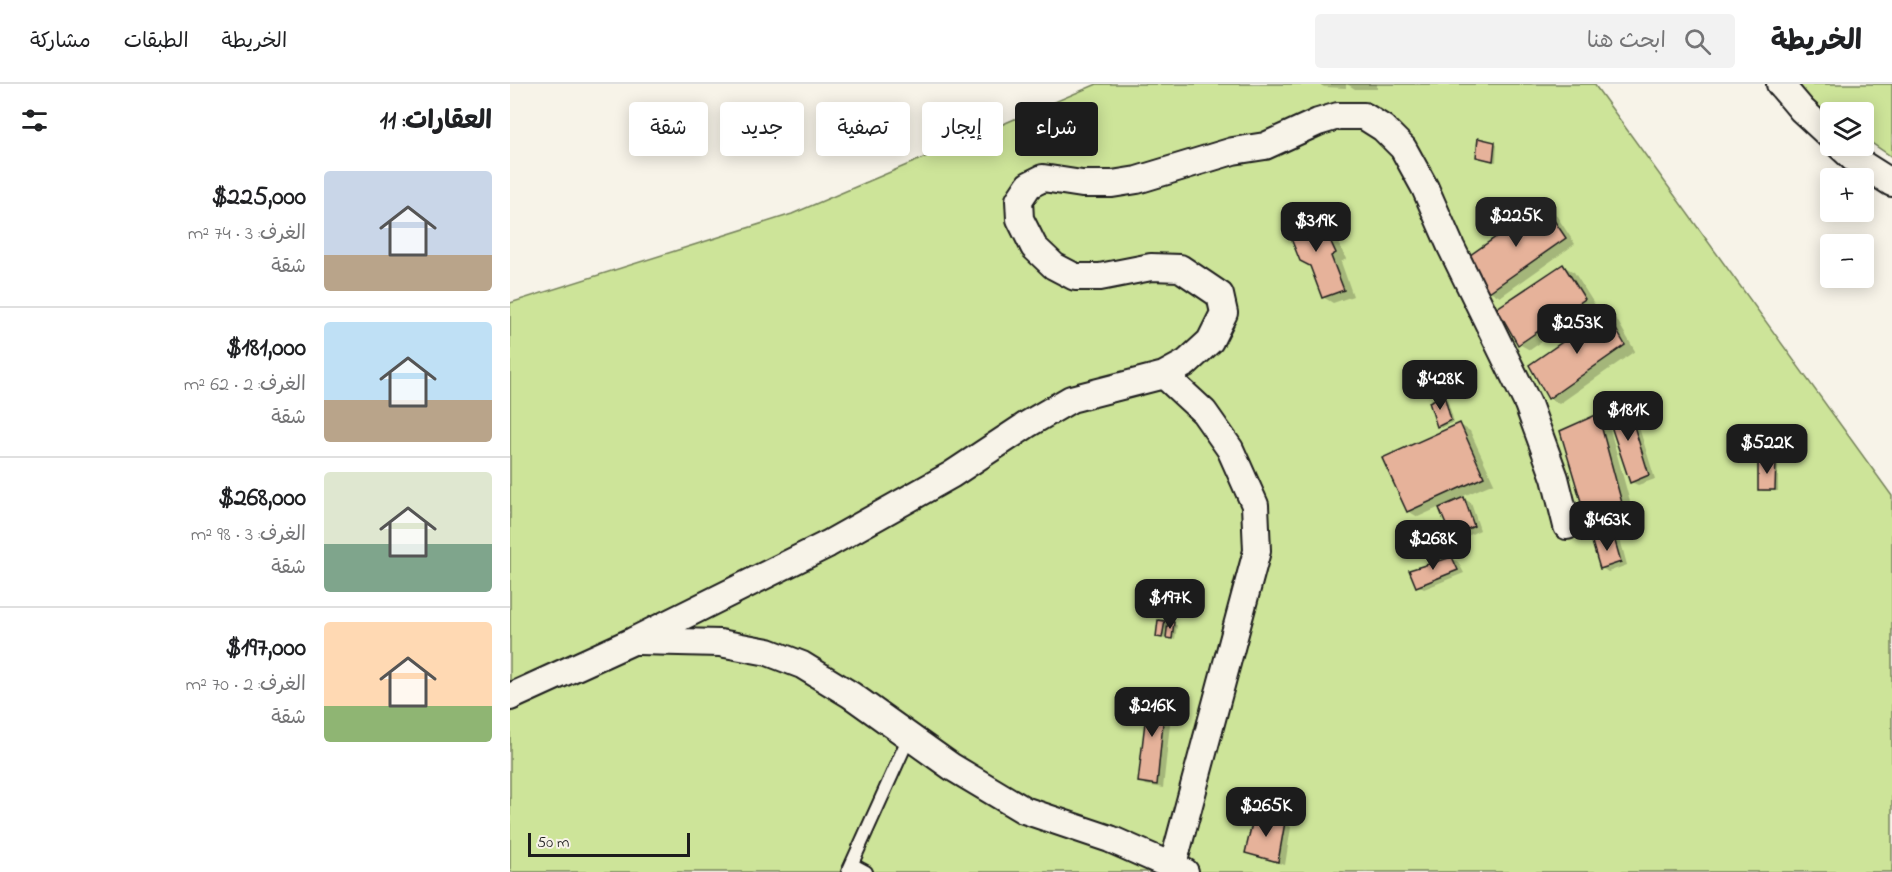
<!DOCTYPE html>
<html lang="ar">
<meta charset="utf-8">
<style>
:root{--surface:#fff;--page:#f2f2f2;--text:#202124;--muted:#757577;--line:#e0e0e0;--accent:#1c1c1c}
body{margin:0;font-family:"Indie Flower","Playpen Sans Arabic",sans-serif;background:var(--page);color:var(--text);direction:rtl;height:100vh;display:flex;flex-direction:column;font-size:22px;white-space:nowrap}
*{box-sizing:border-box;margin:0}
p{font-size:20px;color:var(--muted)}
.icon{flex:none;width:33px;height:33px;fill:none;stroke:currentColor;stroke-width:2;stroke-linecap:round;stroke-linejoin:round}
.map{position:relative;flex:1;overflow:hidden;direction:ltr}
.side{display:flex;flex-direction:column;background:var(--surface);width:510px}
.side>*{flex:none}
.hud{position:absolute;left:18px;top:18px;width:570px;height:54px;direction:rtl;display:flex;gap:12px}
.tools{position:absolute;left:1310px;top:18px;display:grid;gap:12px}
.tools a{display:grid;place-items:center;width:54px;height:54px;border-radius:6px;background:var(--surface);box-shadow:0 3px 15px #0003;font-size:30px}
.scale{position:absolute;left:18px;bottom:15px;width:162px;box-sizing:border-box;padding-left:6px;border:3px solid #1c1c1c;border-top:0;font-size:16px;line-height:21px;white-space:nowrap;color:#1c1c1c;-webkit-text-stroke:4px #f7f3e8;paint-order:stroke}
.price{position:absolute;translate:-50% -51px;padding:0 14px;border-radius:12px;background:var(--accent);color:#fff;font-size:20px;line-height:39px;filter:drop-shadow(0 2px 3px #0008)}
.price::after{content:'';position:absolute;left:50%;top:36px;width:18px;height:14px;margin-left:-9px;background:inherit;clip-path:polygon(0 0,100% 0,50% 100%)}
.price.on{background:#222;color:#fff}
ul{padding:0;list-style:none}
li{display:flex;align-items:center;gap:18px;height:150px;padding:0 18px}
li+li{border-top:2px solid var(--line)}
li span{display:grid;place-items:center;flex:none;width:168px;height:120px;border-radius:6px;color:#555}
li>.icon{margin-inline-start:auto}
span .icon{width:72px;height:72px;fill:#fffc;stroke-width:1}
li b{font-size:26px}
h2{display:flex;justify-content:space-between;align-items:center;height:72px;padding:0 18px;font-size:26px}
.pill{padding:0 21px;border-radius:6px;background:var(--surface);box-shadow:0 3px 15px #0003;font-size:21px;line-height:54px}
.pill.on{background:var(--accent);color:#fff}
header{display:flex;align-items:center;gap:36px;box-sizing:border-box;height:84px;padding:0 30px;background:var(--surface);border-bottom:2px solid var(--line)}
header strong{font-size:28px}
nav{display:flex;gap:33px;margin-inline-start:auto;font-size:21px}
.search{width:420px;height:54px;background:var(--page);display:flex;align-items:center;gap:15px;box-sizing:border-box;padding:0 21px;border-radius:6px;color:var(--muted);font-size:22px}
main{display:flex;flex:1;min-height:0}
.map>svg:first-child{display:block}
</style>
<header>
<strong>الخريطة</strong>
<div class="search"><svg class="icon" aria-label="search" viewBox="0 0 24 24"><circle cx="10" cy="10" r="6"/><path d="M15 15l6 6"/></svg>ابحث هنا</div>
<nav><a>الخريطة</a><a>الطبقات</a><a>مشاركة</a></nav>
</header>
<main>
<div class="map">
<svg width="1382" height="788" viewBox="0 0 1382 788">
<rect width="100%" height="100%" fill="#f7f3e8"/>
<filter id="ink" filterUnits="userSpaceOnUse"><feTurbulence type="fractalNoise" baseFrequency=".0167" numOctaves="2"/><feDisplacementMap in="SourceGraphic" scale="12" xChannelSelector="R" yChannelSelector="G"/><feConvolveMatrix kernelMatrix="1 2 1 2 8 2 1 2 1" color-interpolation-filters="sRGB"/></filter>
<g filter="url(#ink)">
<!-- green -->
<path fill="#cde499" stroke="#74805a" stroke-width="1.5" d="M587,0h497l298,412v376h-1382v-569l282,-89z
M1274,0h108v73l-29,-20v-25h-33v3z"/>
<!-- shadow -->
<path fill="#0003" d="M809,0h27v4l-22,-1z
M837,0h30v5h-22z
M984,59l3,2 -1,17 -19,-6z
M1034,122l10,6 21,32 -75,53 -10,-6z
M807,131l11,6 18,38 -5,3 12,34 -20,7 -10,-6 -11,-31z
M1053,182l11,6 21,33 -65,45 -11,-6z
M1096,230l11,6 18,31 -76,53 -10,-6z
M934,312l3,2 7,24 -13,6 -2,-2 -8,-23z
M1117,321l6,3 22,71 -17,6 -7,-3z
M1088,332l10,6 24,87 -35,11 -11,-6z
M950,341l10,6 24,52 -33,14 10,6 9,27 -21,10 -6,-4 -13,-29 -22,10 -10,-6z
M1265,377l3,1v29h-15l-3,-2z
M1103,452l7,3 7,26 -19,7 -6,-4z
M941,474l7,4 6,11 -40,16 -7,-4z
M649,538l18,3 -2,14 -9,-3 -1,3 -5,-2z
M640,606l16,3 7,4 -10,91 -17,-3 -7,-4z
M774,739l7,4 -6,38 -31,-9 -7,-4z"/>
<!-- building -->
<path fill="#e6b29a" stroke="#1c1c1c" stroke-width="1.5" d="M968,54l17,4 -2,19 -17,-4z
M1033,120l23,34 -77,54 -23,-34z
M808,130l18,39 -5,3 13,34 -22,8 -12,-32 -10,-5 -14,-35z
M1053,180l22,35 -67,46 -21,-37z
M1096,228l19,33 -77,54 -19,-34z
M934,311l7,25 -14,7 -8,-25z
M1117,319l22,72 -19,8 -24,-72z
M1088,330l24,89 -37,12 -25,-84z
M950,339l24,54 -77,35 -25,-54z
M1266,375l-1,31h-17v-30z
M954,413l10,29 -23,11 -12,-29z
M1103,450l8,28 -21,7 -8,-27z
M942,473l6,13 -42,17 -7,-17z
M648,536l7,1 -3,17 -6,-1z
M658,537l6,1 -2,17 -6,-1z
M639,604l17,4 -9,93 -19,-3z
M744,731l31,7 -7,40 -33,-9z"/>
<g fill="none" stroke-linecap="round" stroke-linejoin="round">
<!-- service casing -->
<g stroke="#1c1c1c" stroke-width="16">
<path id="service" d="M343,781l13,7
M338,788l61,-135"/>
</g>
<!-- minor casing -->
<g stroke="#1c1c1c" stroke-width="30">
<path id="minor" d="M1270,0l22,26 28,26
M1330,62l14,13 38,24
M654,291l40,37 26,37 25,56 2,46 -86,321
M128,557l82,2 48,9 34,13 49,30 101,72 72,43 86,29 75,33
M0,613l123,-56 195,-97 123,-69 77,-51 43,-25 93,-24 22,-12 24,-22 14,-28 -4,-18 -40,-27 -29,-1 -51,10h-25l-21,-11 -20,-19 -14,-28 -1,-19 10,-15 14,-7 39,6h30l25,-4 96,-29 32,-5 53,-24 20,-6h26l19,12 20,20 22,40 26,59 77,157 27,74 12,48"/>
</g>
<!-- service -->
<use href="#service" stroke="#f7f3e8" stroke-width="12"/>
<!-- minor -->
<use href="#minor" stroke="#f7f3e8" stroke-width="26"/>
</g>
</g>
</svg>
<div class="tools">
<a><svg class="icon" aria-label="layers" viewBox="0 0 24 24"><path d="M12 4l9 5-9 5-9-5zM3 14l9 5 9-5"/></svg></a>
<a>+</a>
<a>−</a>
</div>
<div class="scale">50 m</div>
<b class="price on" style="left:1006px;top:164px">$225K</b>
<b class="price" style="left:806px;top:169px">$319K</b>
<b class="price" style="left:1067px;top:271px">$253K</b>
<b class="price" style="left:930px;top:327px">$428K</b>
<b class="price" style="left:1118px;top:358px">$181K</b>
<b class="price" style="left:1257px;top:391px">$522K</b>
<b class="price" style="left:1097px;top:468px">$463K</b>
<b class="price" style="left:923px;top:487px">$268K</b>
<b class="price" style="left:660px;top:546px">$197K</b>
<b class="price" style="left:642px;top:654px">$216K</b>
<b class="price" style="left:756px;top:754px">$265K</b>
<div class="hud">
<a class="pill on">شراء</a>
<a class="pill">إيجار</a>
<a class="pill">تصفية</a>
<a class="pill">جديد</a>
<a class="pill">شقة</a>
</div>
</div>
<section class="side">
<h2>العقارات: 11<svg class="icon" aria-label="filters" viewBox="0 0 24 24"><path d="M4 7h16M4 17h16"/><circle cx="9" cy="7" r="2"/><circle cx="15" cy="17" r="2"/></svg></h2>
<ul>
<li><span style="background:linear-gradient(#c9d6e8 70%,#b9a48a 0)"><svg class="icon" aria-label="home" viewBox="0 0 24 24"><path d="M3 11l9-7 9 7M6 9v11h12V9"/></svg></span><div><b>$225,000</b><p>الغرف: 3 · 74 m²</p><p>شقة</p></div></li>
<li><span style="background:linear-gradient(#bfe0f5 65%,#b9a48a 0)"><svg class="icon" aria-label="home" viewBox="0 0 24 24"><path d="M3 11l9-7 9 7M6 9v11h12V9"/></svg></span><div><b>$181,000</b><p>الغرف: 2 · 62 m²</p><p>شقة</p></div></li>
<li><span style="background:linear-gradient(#dfe7d0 60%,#7fa58c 0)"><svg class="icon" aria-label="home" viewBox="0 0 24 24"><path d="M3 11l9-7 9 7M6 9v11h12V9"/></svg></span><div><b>$268,000</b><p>الغرف: 3 · 98 m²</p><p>شقة</p></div></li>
<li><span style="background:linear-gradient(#ffd9b3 70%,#8fb573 0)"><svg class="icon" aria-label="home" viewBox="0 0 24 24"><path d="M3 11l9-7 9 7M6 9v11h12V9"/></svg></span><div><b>$197,000</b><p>الغرف: 2 · 70 m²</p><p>شقة</p></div></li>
</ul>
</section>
</main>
